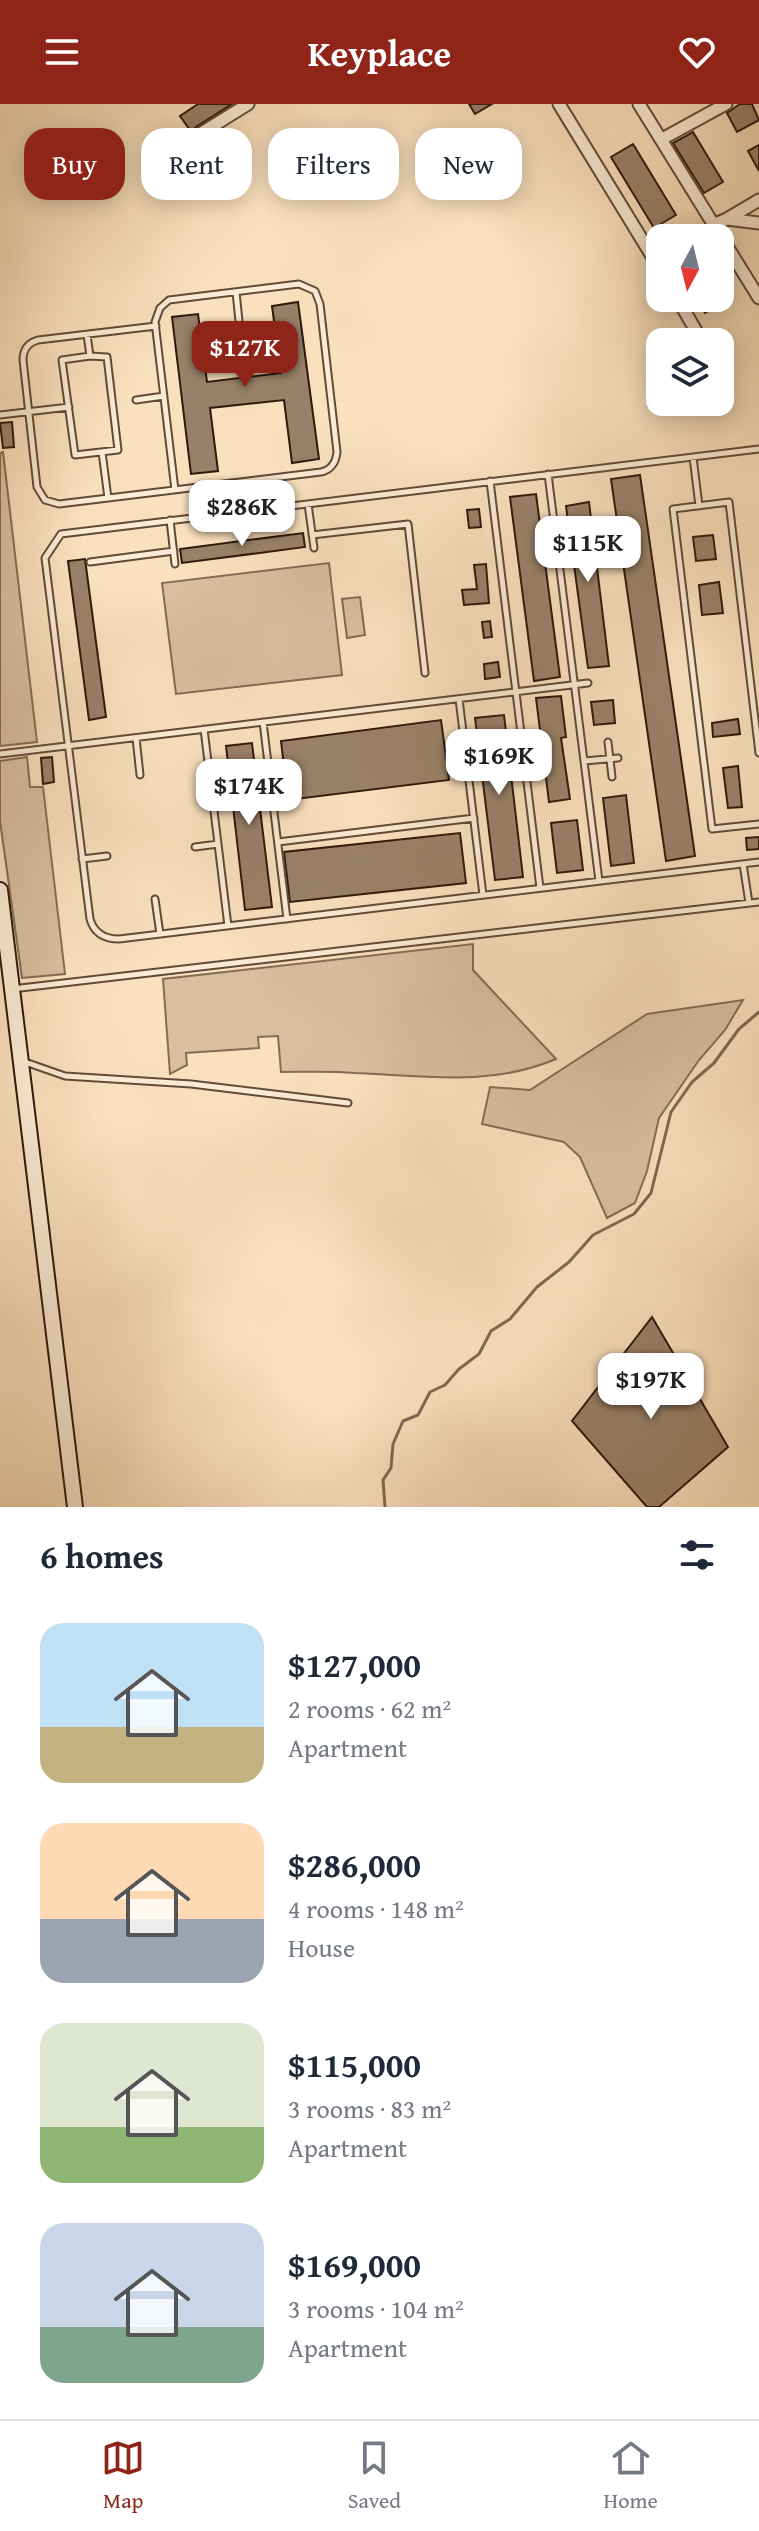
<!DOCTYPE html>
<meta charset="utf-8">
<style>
:root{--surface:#fff;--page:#f2f2f3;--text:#1f2937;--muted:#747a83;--line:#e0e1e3;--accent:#8f2418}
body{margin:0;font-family:"Gentium Book Plus",serif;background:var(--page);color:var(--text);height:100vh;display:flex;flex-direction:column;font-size:30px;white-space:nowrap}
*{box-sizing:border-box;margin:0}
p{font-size:26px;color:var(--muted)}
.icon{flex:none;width:44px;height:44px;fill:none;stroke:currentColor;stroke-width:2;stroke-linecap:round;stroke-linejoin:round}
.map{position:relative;height:1403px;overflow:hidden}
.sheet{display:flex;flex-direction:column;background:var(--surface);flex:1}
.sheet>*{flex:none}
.top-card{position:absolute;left:24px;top:24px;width:712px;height:72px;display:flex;gap:16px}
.needle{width:52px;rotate:187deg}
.buttons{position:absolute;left:646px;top:120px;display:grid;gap:16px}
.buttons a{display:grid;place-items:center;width:88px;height:88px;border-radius:16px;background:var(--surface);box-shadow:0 4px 20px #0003;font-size:40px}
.price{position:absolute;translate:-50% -68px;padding:0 18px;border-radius:16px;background:#fff;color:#222;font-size:26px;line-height:52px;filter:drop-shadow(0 2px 4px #0008)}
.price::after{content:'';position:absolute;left:50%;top:48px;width:24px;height:18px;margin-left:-12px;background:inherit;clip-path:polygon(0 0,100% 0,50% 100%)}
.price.on{background:var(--accent);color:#fff}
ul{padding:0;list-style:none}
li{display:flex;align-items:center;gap:24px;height:200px;padding:0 40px}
li span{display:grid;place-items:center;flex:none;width:224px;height:160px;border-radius:24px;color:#555}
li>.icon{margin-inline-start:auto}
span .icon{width:96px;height:96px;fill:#fffc;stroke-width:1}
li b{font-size:34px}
h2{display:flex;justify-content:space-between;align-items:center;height:96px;padding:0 40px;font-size:34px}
.tag{padding:0 28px;border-radius:24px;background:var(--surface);box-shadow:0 4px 20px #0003;font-size:28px;line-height:72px}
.tag.on{background:var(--accent);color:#fff}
header{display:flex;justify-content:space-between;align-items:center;height:104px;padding:0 40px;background:var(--accent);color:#fff;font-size:36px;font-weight:600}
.dock{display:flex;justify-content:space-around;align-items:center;height:112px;border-top:2px solid var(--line);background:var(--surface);font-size:22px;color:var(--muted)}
.dock a{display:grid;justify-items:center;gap:4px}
.dock .on{color:var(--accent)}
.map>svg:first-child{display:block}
</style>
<header><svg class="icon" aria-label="menu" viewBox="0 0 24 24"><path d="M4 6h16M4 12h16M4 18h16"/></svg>Keyplace<svg class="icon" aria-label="heart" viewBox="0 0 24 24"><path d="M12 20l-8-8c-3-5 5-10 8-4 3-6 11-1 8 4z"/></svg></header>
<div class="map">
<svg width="759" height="1403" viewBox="0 0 759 1403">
<rect width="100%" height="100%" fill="#fae1be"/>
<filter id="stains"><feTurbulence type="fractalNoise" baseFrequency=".0025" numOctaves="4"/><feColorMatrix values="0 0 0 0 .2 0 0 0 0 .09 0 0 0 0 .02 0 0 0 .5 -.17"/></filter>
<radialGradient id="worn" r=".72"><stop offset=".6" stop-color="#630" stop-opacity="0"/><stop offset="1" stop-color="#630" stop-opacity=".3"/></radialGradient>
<!-- green -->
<path fill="#d8bfa0" stroke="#846c56" stroke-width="2" d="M3,348l34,290 -37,4v-293z
M329,459l13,112 -166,19 -14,-111z
M360,493l5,38 -18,3 -5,-39z
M27,653l3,30h13l22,187 -43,4 -22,-157v-60z
M473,840v26l83,89c-66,28 -131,17 -201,14 -24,-2 -49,-1 -74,-1l-3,-36 -20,1 1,11 -73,5 1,12 -17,9 -7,-95z
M743,896l-18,30 -26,30 -40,58 -12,53 -12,32 -28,15 -27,-61 -16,-15 -82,-18 8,-37 40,3 117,-76z"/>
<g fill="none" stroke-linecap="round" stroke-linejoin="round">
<!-- stream -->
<path stroke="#806852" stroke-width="3" d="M385,1403l-2,-27 8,-12 2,-24 10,-23 15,-6 12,-23 15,-7 14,-16 20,-15 12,-23 19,-12 27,-32 32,-25 24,-27 41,-21 17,-21 20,-81 21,-30 22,-19 25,-34 20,-17"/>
</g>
<!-- building -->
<path fill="#998169" stroke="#30180c" stroke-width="2" d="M198,0h34l-36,23 -4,6 -12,-17z
M469,0h23l-17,10z
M740,0h12l7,16 -22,12 -10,-19z
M693,28l30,50 -19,11 -31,-50z
M633,40l43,71 -22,13 -43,-71z
M759,41v26l-11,-20z
M696,194h35l-26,15z
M298,198l21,157 -27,4 -8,-63 -74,8 8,63 -27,3 -19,-157 26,-3 9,68 74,-9 -9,-67z
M12,318l2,25 -11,1 -3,-25z
M640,371l55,381 -29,5 -55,-382z
M536,390l24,183 -26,4 -24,-184z
M589,398l20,164 -21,2 -22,-162z
M479,405l2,18 -12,1 -2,-18z
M303,429l2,14 -123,16 -2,-14z
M713,431l3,24 -20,2 -3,-24z
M85,455l21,158 -17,3 -21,-159z
M486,460l3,39 -25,2 -2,-15 15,-1 -3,-24z
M719,478l4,31 -21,2 -3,-30z
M490,517l2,16 -8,1 -2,-16z
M498,558l2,15 -15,2 -1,-15z
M561,592l5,41 -5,1 9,61 -21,3 -13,-104z
M613,596l2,23 -21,2 -3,-23z
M504,611l19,162 -28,3 -20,-162z
M738,615l2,15 -27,3 -1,-14z
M441,616l8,60 -161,20 -7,-59z
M252,639l20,164 -27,3 -19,-164z
M52,653l2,25 -11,2 -2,-26z
M738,662l4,41 -14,1 -5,-40z
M626,691l8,68 -23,3 -8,-68z
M577,716l6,50 -26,3 -6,-50z
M460,729l6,50 -176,19 -6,-50z
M759,733v12l-12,1 -1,-12z
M652,1213l76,130 -69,60h-12l-75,-86z"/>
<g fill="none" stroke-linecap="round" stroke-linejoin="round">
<!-- lane casing -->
<g stroke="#624a38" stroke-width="9">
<path id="lane" d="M236,188l8,78
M156,222l-118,14c-10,3 -15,9 -15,20l14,127 8,13 14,4 262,-32c10,-2 15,-10 16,-20l-17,-148 -5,-13 -16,-7 -130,16 -9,8 -5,14 20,168
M87,231l3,21 -28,4 13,95 43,-5 -11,-93 -17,-1
M136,296l28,-4
M0,311l69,-8
M759,345l-698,85 -16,24 45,361c4,14 14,20 29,20l640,-77
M102,348l6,46
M693,353l6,49
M548,370l51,407
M490,377l50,407
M231,379l3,30
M308,400l6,44
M170,416l5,44
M312,431l96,-11 17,149
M90,458l84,-11
M459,595l24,196
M263,618l24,197
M204,625l24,197
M136,634l4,37
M608,638l4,35
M759,649l-30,-251 -56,7 39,320 47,-5
M0,650l588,-71
M584,657l34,-3
M278,738l196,-24
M195,743l23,-3
M82,755l25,-3
M743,760l6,39
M155,795l5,35
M12,885l747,-87
M25,958l40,14 126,8 157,19"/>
</g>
<!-- street casing -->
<g stroke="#624a38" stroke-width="15">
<path id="street" d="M559,0l101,165
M639,0l120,194
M200,30l48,-30
M662,35l64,-35
M727,115l32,-19
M713,121l14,-6 32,4
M677,194l22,38"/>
</g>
<!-- secondary casing -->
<g stroke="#30180c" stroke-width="18">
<path id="secondary" d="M0,786l75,617"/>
</g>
<!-- lane -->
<use href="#lane" stroke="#fcecd5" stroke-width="5"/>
<!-- street -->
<use href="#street" stroke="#fcecd5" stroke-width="11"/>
<!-- secondary -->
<use href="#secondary" stroke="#fcecd5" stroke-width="14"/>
</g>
<rect width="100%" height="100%" filter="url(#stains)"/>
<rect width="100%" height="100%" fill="url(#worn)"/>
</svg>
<div class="buttons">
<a><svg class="needle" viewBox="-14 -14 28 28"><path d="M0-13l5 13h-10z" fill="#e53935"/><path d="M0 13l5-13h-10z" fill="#747a83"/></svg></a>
<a><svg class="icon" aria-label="layers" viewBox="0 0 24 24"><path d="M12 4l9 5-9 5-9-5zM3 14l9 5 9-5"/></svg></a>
</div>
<b class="price on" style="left:245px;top:285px">$127K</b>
<b class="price" style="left:242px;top:444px">$286K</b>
<b class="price" style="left:588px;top:480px">$115K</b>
<b class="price" style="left:499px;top:693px">$169K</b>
<b class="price" style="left:249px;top:723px">$174K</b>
<b class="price" style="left:651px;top:1317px">$197K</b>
<div class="top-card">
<a class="tag on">Buy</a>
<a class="tag">Rent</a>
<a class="tag">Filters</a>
<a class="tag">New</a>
</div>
</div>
<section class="sheet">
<h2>6 homes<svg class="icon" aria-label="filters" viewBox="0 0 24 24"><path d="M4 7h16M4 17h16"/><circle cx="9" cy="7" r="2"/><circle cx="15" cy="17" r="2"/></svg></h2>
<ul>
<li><span style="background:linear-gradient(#bfe0f5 65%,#c2b280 0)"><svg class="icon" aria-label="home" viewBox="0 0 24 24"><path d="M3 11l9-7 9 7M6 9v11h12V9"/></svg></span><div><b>$127,000</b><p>2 rooms · 62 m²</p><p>Apartment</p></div></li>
<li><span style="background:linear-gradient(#ffd9b3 60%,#9aa5b1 0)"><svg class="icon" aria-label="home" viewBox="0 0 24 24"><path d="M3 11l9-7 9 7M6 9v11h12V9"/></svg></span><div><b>$286,000</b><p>4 rooms · 148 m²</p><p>House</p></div></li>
<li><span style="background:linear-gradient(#dfe7d0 65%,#8fb573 0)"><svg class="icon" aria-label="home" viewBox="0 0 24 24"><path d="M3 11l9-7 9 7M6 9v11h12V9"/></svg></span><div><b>$115,000</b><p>3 rooms · 83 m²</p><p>Apartment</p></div></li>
<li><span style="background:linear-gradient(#c9d6e8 65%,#7fa58c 0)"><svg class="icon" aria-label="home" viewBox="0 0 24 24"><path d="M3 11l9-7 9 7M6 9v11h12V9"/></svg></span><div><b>$169,000</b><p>3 rooms · 104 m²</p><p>Apartment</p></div></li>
</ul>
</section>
<nav class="dock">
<a class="on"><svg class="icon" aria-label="map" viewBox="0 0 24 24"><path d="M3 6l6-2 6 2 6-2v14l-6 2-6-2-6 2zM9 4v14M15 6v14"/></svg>Map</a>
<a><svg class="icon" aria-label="saved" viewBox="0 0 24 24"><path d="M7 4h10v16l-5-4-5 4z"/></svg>Saved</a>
<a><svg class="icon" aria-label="home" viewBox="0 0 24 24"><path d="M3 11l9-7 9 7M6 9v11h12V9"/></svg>Home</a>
</nav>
